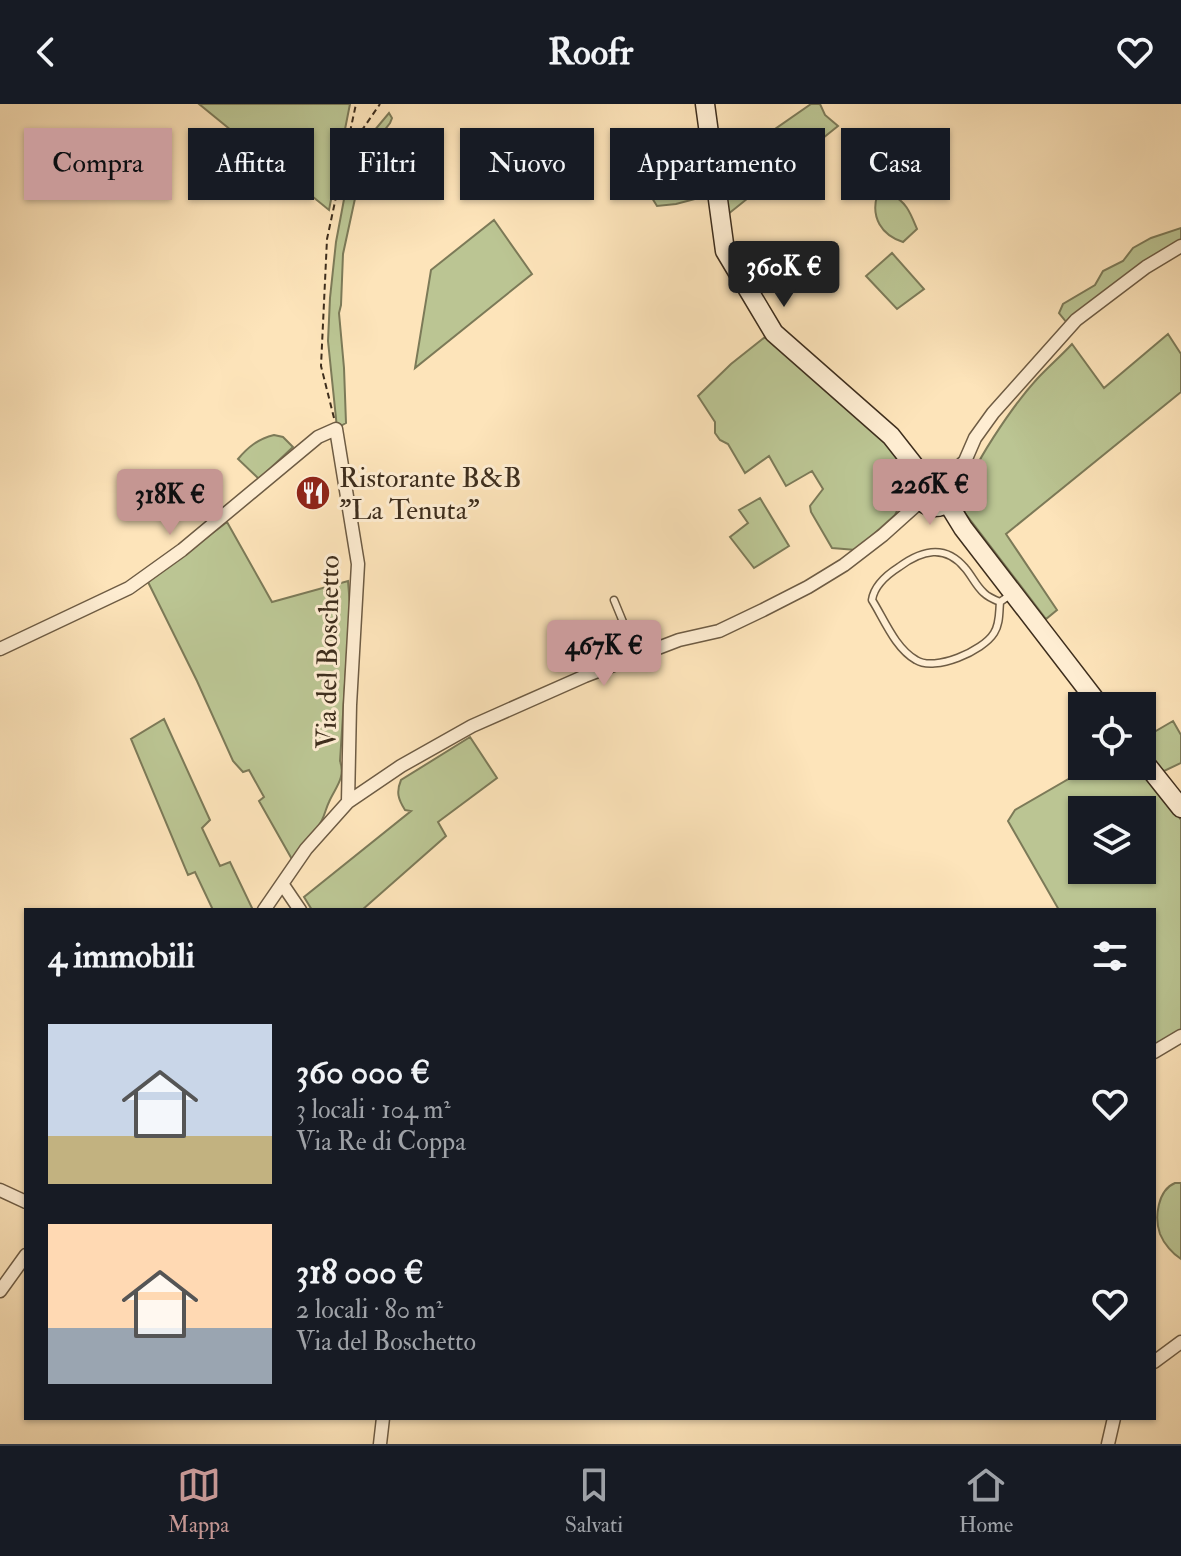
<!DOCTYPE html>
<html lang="it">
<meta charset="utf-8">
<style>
:root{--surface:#171b24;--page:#20242c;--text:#f1f3f6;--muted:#9ea1a6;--line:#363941;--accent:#c59692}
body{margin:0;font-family:"IM FELL Double Pica",serif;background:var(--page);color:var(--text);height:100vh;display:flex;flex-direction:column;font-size:30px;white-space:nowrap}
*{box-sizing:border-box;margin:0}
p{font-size:26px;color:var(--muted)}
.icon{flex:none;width:44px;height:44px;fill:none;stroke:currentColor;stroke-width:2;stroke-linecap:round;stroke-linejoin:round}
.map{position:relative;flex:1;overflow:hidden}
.drawer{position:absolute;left:24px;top:804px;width:1132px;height:512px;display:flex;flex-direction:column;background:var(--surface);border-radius:0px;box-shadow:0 2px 6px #0004}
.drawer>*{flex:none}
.guide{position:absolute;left:24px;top:24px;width:1134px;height:72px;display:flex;gap:16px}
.buttons{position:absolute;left:1068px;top:588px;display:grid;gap:16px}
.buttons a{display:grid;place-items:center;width:88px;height:88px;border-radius:0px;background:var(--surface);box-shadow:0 2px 6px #0004;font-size:40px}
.price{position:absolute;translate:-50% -68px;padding:0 18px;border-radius:8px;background:var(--accent);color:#111;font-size:26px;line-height:52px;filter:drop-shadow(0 2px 4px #0008)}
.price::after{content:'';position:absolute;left:50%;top:48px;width:24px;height:18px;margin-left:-12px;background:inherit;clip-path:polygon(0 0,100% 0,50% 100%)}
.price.selected{background:#222;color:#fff}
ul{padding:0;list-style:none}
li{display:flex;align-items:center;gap:24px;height:200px;padding:0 24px}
li span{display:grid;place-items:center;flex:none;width:224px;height:160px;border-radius:0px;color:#555}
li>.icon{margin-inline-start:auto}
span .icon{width:96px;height:96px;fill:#fffc;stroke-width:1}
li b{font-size:34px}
h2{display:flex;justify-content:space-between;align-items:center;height:96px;padding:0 24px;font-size:34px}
.tag{padding:0 28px;border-radius:0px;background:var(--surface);box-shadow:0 2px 6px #0004;font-size:28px;line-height:72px}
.tag.selected{background:var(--accent);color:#111}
header{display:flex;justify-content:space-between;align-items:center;height:104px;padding:0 24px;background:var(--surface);font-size:36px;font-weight:700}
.dock{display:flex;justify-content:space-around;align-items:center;height:112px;border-top:2px solid var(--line);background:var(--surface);font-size:22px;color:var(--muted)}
.dock a{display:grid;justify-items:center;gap:4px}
.dock .selected{color:var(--accent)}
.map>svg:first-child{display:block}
</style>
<header><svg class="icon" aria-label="back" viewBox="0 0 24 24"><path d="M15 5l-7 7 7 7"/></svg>Roofr<svg class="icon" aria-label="heart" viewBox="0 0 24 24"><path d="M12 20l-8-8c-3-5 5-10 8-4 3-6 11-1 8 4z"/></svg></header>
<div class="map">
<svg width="1181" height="1340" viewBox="0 0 1181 1340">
<rect width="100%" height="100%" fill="#fde4ba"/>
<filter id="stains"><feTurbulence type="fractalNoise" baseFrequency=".0025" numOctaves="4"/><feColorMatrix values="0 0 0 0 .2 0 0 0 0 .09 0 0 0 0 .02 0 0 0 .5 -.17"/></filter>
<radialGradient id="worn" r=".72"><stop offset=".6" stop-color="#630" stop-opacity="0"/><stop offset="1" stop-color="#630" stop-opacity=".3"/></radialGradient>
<!-- green -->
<path fill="#bbc593" stroke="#7c7a58" stroke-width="2" fill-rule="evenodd" d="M199,0h151l-21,106z
M811,0h9l5,11 13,11 -111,89 -8,-47z
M389,9l3,5 -2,5 -26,34 -21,97 -2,51 -2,8 5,55 2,55 -9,5 -9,-87 2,-43 6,-56 12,-64 10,-28z
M699,26l11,65 -34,9 -19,2 -20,-32z
M892,91c15,7 19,20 25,34l-14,13c-22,-7 -32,-25 -26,-46z
M494,116l38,54 -117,94 16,-98z
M1181,124v14l-114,81 -8,-10 4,-9 32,-19 8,-14 20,-10 10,-13 18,-10z
M892,149l32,36 -27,20 -31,-33z
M1168,230l13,20v38l-175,142 51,76 -11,9 -81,-106c-1,-3 -2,-10 -1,-13 3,-30 52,-98 73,-121 11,-12 24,-23 35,-35l32,44z
M765,233l123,106 17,23 4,14 -2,11 -12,24 -39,35 -24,-2 -21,-36 -1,-6 13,-17 -11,-18 -26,15 -17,-30 -24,17 -17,-29 -8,-4 -5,-7v-11l-17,-26 33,-32z
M274,331l9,2 10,10 -34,32 -21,-20c10,-12 20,-20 36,-24z
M760,394l29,48 -35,22 -24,-31 18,-14 -9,-13z
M227,418l45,80 76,-21 2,25 -10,155c6,17 -5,27 -11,41 -3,6 -4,12 -7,18 -7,14 -20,28 -29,41l-34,-60 5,-4 -15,-27 -6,2 -10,-11 -36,-80 -49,-99z
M164,615l46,101 -8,8 18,38 10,-4 23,48h-40l-18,-38 -7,3 -57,-136z
M1173,617l8,14v28l-19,9 -20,-27 2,-7z
M470,633l27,41 -59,44 8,14 -84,74h-50l-8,-13 107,-86 -6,-1c-7,-11 -9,-18 -4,-30z
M1091,662h51l39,54v212l-27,16v-138h-95l-51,-89 7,-11zM1082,706h60v60h-60z
M1175,1079h6v76c-8,-5 -17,-15 -21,-25 -6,-17 -2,-44 15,-51z"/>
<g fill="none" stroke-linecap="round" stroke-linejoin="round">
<!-- lane casing -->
<g stroke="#6e5c44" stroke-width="9">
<path id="lane" d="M614,496l23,56
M1000,498c-5,-2 -12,-5 -16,-9 -8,-7 -12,-17 -19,-25 -20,-24 -43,-18 -66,-1 -11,7 -25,19 -27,33 12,19 23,48 44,60 19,12 67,-9 78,-27 6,-9 5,-21 6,-31l10,-7"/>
</g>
<!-- street casing -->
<g stroke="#6e5c44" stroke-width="15">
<path id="street" d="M947,374l18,-17 10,-23 18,-25 83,-93 70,-53 35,-21
M0,545l129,-61 53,-38 136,-113 18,-8 22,135 -8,141 -2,97
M283,781l17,25
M264,806l42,-61 42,-47 53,-36 71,-40 113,-50 94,-36 40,-9 44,-21 45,-23 36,-22 39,-30 39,-35
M1154,948l27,-16
M0,1086l26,12
M0,1187l26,-36
M1154,1258l27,-20
M380,1340l3,-26
M1108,1340l6,-26"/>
</g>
<!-- secondary casing -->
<g stroke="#3e2e1d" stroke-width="21">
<path id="secondary" d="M705,0l20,147 49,82 117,103 33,42
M918 386a17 17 0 1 1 34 0a17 17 0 1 1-34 0Z
M947,398l16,26 137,178
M1142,655l39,49"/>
</g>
<!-- path -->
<path stroke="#3e2e1d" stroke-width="2" stroke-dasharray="6 4" stroke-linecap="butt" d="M338,93l22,-64 20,-29
M334,314l-13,-52 6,-127 29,-135"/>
<!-- lane -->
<use href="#lane" stroke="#feedd2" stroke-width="6"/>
<!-- street -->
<use href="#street" stroke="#feedd2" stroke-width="12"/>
<!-- secondary -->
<use href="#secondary" stroke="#feedd2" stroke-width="18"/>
</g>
<!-- icons -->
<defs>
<g id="restaurant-disc" transform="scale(1.8)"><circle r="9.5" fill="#8f2418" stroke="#feedd2"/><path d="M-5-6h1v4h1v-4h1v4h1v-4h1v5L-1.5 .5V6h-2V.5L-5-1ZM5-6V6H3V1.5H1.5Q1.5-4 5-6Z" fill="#fff"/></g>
</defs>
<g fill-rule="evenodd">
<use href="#restaurant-disc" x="313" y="389"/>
</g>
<g text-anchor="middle" stroke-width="6" stroke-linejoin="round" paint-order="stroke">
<!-- poi labels -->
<g font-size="28" fill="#3e2e1d" stroke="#feedd2" text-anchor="start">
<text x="339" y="383">Ristorante B&amp;B<tspan x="339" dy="32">"La Tenuta"</tspan></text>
</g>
<!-- street labels -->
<g font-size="28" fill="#3e2e1d" stroke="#feedd2">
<text transform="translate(327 548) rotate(-89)" y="10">Via del Boschetto</text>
</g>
</g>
<rect width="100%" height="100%" filter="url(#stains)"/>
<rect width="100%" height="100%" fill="url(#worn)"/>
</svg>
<div class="buttons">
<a><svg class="icon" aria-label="locate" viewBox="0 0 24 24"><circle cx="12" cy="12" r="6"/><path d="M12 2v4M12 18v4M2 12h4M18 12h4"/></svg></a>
<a><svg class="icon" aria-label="layers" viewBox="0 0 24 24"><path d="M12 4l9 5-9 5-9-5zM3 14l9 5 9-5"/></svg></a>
</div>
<b class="price selected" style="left:784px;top:205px">360K €</b>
<b class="price" style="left:930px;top:423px">226K €</b>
<b class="price" style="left:170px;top:433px">318K €</b>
<b class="price" style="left:604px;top:584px">467K €</b>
<div class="guide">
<a class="tag selected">Compra</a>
<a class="tag">Affitta</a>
<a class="tag">Filtri</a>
<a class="tag">Nuovo</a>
<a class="tag">Appartamento</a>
<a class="tag">Casa</a>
</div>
<section class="drawer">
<h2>4 immobili<svg class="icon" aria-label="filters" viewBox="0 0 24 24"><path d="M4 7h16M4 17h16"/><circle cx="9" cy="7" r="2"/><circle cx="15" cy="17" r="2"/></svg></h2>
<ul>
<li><span style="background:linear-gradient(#c9d6e8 70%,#c2b280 0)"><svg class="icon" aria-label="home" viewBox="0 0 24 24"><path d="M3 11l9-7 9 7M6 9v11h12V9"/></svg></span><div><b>360 000 €</b><p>3 locali · 104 m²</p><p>Via Re di Coppa</p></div><svg class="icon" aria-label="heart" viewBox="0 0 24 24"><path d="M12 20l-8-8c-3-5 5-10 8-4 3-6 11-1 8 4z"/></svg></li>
<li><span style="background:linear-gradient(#ffd9b3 65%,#9aa5b1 0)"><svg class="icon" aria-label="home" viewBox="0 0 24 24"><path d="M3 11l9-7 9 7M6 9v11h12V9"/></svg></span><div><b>318 000 €</b><p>2 locali · 80 m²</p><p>Via del Boschetto</p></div><svg class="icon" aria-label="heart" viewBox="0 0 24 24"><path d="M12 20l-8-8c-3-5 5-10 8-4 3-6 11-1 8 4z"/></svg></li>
</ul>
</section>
</div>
<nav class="dock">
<a class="selected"><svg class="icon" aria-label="map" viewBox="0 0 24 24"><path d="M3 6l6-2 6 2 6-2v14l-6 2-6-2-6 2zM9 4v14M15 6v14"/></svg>Mappa</a>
<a><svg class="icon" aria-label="saved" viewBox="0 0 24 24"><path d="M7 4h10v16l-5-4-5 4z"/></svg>Salvati</a>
<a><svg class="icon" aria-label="home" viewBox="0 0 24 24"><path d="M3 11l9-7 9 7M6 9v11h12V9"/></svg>Home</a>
</nav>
